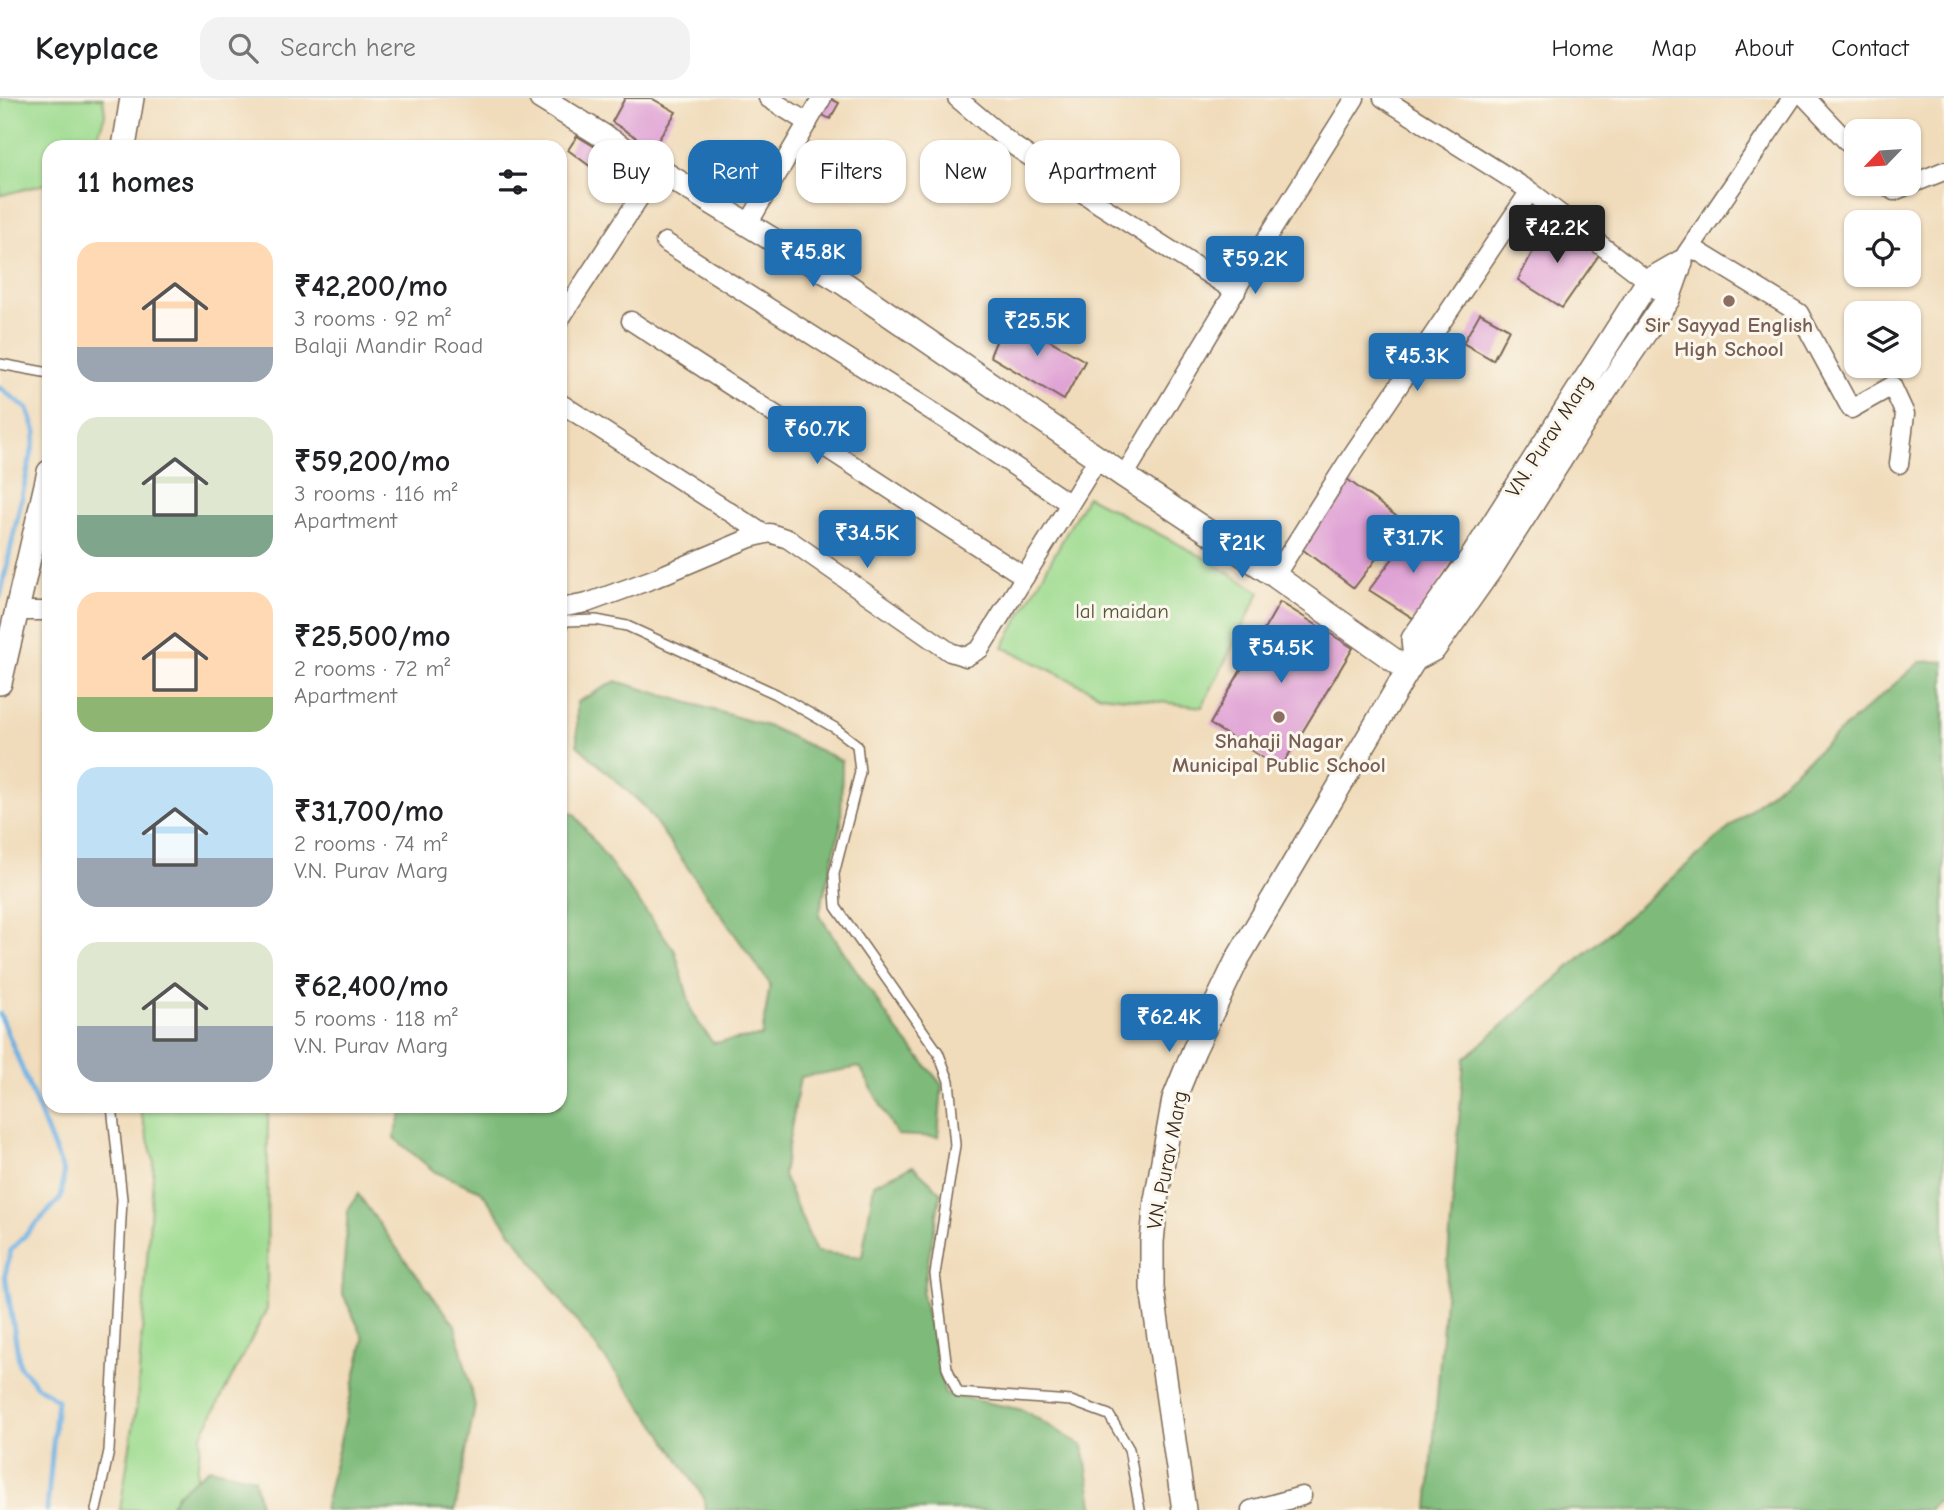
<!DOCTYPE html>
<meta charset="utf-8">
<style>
:root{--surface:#fff;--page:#f2f2f2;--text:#202124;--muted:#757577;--line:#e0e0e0;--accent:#1f6fb2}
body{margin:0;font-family:"Comic Neue",sans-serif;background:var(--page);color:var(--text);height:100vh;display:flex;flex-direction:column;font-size:26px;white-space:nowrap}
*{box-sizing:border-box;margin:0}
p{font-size:23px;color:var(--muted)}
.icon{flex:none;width:38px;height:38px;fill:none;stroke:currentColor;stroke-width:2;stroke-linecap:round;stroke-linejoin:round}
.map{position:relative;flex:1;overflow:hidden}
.drawer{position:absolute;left:42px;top:42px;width:525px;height:973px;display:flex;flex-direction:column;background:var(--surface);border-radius:21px;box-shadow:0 2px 5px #0004}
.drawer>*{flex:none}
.top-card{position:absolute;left:588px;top:42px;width:665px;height:63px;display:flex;gap:14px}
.needle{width:46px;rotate:245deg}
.buttons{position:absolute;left:1844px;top:21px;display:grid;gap:14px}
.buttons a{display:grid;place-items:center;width:77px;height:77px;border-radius:14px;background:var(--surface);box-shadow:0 2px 5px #0004;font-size:35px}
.price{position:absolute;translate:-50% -60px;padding:0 16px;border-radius:7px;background:var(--accent);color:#fff;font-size:23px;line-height:46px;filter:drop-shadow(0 2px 4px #0008)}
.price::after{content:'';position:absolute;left:50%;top:42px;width:21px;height:16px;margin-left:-10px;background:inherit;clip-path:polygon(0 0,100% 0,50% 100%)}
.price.selected{background:#222;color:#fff}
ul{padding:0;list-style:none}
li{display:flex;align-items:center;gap:21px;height:175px;padding:0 35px}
li span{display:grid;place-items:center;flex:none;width:196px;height:140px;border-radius:21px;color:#555}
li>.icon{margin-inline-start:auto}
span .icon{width:84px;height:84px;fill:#fffc;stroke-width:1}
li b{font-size:30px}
h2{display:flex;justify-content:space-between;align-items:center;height:84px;padding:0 35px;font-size:30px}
.chip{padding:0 24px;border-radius:21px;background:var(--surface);box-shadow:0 2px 5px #0004;font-size:24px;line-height:63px}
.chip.selected{background:var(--accent);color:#fff}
header{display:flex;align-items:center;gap:42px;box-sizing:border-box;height:98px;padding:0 35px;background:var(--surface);border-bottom:2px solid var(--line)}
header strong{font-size:33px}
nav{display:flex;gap:38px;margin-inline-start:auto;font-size:24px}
.search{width:490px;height:63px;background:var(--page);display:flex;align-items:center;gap:18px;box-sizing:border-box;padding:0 24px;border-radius:21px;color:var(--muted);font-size:26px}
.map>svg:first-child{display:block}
</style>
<header>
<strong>Keyplace</strong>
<div class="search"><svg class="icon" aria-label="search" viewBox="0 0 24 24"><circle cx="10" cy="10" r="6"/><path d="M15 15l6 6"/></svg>Search here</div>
<nav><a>Home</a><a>Map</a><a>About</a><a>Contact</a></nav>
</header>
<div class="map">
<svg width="1944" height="1412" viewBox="0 0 1944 1412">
<rect width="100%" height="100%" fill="#fbf7ec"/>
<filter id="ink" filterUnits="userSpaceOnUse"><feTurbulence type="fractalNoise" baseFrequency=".0143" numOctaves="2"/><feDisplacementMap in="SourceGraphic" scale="14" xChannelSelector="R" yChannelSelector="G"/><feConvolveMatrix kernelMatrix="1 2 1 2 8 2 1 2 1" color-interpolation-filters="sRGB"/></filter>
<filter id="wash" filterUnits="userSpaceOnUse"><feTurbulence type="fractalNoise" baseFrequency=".00686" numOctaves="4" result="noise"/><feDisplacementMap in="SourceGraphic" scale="28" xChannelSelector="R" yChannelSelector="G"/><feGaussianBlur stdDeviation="1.57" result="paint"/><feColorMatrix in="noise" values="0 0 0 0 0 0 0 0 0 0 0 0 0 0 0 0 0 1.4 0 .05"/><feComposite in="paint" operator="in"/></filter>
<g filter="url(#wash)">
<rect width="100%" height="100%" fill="#f0dbba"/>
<!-- green -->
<path fill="#9edb90" stroke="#6c8257" stroke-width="2" d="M0,0h103l2,17 -11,32h-45v36l-47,12 -2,-1z
M1087,398l116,61 57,35 -58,115 -101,-12 -98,-48z
M139,1008h129l-1,203 -66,128 -8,73h-73l17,-108 17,-241z"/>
<!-- forest -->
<path fill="#7ebb7a" stroke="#5c724c" stroke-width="2" d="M1944,563v838l-8,3 -7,8h-501l36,-451 456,-397z
M616,583l154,46 72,34 -1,63 -22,91 77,114 46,56 -4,52 -41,-2 -37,-68 -60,10 -17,98 33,77 46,5 12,-73 39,-18 28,26 -19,102 23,100 78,16 60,36 11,64h-389l-1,-12 -48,-73 -76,-99 -99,-135 -46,-19 -41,-34 10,-32h156v-294l14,2 101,137 18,64 20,28 49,-7 8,-52 -126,-178 -67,-61v-43z
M358,1096l45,63 52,68 20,81 -20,104h-131l40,-171 -22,-47 6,-82z
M209,1370l45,10 7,32h-93l9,-16z"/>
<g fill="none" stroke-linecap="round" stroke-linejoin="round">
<!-- stream -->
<path stroke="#6eb0e3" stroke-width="5" d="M0,290l28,21 8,23 -36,165
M0,916l64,159 -3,25 -50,52 -6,25 15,92 16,18 21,15 -10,110"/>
</g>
<g id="blocks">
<!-- building -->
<path fill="#e0a3d5" d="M625,0h26l25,14 -23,36 -41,-26z
M829,0l10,5 -9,16 -9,-5z
M577,38l23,14 -9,17 -23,-17z
M1549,122l50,35 -37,53 -44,-28z
M1480,215l29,16 -16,31 -30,-17z
M1007,217l78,46 -21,39 -74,-44z
M1347,381l57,43 -50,66 -56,-42z
M1415,431l40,29 -39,62 -47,-30z
M1280,504l73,46 -73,121 -70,-45z"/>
</g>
</g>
<g filter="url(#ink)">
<use href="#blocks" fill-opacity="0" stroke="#7a6855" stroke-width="2"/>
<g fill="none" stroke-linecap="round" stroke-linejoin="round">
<!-- service casing -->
<g stroke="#7a6855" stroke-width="12">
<path id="service" d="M0,266l49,9
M560,531l6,-8 30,-1 31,6 149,68 59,34 22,17 3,27 -26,102 2,33 102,145 11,29 6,64 -20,129 12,94 11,25 113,8 38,14 20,34 11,61
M96,1412l13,-59 13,-252 -10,-93"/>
</g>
<!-- minor casing -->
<g stroke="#7a6855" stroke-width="21">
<path id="minor" d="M768,0l40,25
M957,0l57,48 88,60 134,86
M1383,0l147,93 118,90 20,18
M1806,0l51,54
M1886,86l8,7 50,-20
M748,126l74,-126
M665,144l284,180 121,82
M1691,149l108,66 52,96 41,-23 13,28 -6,50
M1686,156l106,-156
M560,221l98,-150
M631,223l394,256
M560,305l204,131
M1124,378l138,-230 93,-148
M1275,478l71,-112 184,-273
M560,510l27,-5 66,-24 97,-41 20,-5 18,6 162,113 16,5 14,-8 119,-192
M17,513h32
M1251,1412l51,-14"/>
</g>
<!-- tertiary casing -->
<g stroke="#7a6855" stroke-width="26">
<path id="tertiary" d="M541,0l301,184 282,194 151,100 133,94
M124,49l8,-49
M1415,561l-2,-20 61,-85 174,-273 33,-19
M0,585l49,-211
M1184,1412l-32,-222v-46l4,-42 18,-101 20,-49 44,-92 170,-288 7,-11 19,-10 58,-82 96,-151 80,-117 13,-37"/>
</g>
<!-- service -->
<use href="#service" stroke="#fff" stroke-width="9"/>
<!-- minor -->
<use href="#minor" stroke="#fff" stroke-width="18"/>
<!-- tertiary -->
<use href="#tertiary" stroke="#fff" stroke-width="23"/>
</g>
</g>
<!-- markers -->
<g fill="#8d6e63" stroke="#fbf7ec" stroke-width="2.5">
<circle cx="1729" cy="203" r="7"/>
<circle cx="1279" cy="619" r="7"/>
</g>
<g text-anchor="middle" stroke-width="6" stroke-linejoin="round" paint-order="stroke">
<!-- education labels -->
<g font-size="21" font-weight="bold" fill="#785e54" stroke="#fbf7ec">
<text x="1729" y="234">Sir Sayyad English<tspan x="1729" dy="24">High School</tspan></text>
<text x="1279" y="650">Shahaji Nagar<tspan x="1279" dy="24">Municipal Public School</tspan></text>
</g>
<!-- street labels -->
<g font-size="21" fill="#3b2a1e" stroke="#fbf7ec">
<text transform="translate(1549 338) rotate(-57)" y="7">V.N. Purav Marg</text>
<text transform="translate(1167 1062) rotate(-79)" y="7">V.N. Purav Marg</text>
</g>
<!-- park labels -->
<g font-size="21" fill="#54563a" stroke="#fbf7ec">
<text x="1122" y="520">lal maidan</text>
</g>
</g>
</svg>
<div class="buttons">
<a><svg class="needle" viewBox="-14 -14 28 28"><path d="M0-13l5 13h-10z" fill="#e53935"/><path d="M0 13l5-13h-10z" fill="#757577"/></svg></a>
<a><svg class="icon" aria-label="locate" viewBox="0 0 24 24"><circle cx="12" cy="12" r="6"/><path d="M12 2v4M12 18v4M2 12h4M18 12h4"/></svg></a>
<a><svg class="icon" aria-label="layers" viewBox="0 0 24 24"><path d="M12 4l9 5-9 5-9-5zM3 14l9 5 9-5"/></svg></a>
</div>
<b class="price selected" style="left:1557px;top:167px">₹42.2K</b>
<b class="price" style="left:813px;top:191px">₹45.8K</b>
<b class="price" style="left:1255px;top:198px">₹59.2K</b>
<b class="price" style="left:1037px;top:260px">₹25.5K</b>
<b class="price" style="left:1417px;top:295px">₹45.3K</b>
<b class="price" style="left:817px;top:368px">₹60.7K</b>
<b class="price" style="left:867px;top:472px">₹34.5K</b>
<b class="price" style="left:1413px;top:477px">₹31.7K</b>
<b class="price" style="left:1242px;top:482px">₹21K</b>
<b class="price" style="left:1281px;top:587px">₹54.5K</b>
<b class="price" style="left:1169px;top:956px">₹62.4K</b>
<div class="top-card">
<a class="chip">Buy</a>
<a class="chip selected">Rent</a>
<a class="chip">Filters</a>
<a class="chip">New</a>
<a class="chip">Apartment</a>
</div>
<section class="drawer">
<h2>11 homes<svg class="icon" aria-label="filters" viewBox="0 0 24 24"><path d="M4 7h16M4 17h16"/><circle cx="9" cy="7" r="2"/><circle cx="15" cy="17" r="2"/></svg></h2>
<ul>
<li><span style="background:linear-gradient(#ffd9b3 75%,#9aa5b1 0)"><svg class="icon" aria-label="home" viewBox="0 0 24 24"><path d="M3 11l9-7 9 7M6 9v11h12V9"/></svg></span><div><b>₹42,200/mo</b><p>3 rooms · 92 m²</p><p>Balaji Mandir Road</p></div></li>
<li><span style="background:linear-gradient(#dfe7d0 70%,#7fa58c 0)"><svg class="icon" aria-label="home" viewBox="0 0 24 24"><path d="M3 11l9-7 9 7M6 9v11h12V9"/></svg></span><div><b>₹59,200/mo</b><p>3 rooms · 116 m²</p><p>Apartment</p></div></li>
<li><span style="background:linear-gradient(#ffd9b3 75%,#8fb573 0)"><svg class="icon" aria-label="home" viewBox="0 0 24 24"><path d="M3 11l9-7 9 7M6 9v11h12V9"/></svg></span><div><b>₹25,500/mo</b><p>2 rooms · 72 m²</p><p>Apartment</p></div></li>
<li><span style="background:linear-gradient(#bfe0f5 65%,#9aa5b1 0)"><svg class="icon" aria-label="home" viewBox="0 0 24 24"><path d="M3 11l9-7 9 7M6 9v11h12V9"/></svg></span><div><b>₹31,700/mo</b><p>2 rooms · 74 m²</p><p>V.N. Purav Marg</p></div></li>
<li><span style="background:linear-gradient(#dfe7d0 60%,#9aa5b1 0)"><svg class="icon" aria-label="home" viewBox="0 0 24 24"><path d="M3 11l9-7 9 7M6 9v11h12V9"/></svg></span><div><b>₹62,400/mo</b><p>5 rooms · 118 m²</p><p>V.N. Purav Marg</p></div></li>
</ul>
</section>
</div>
